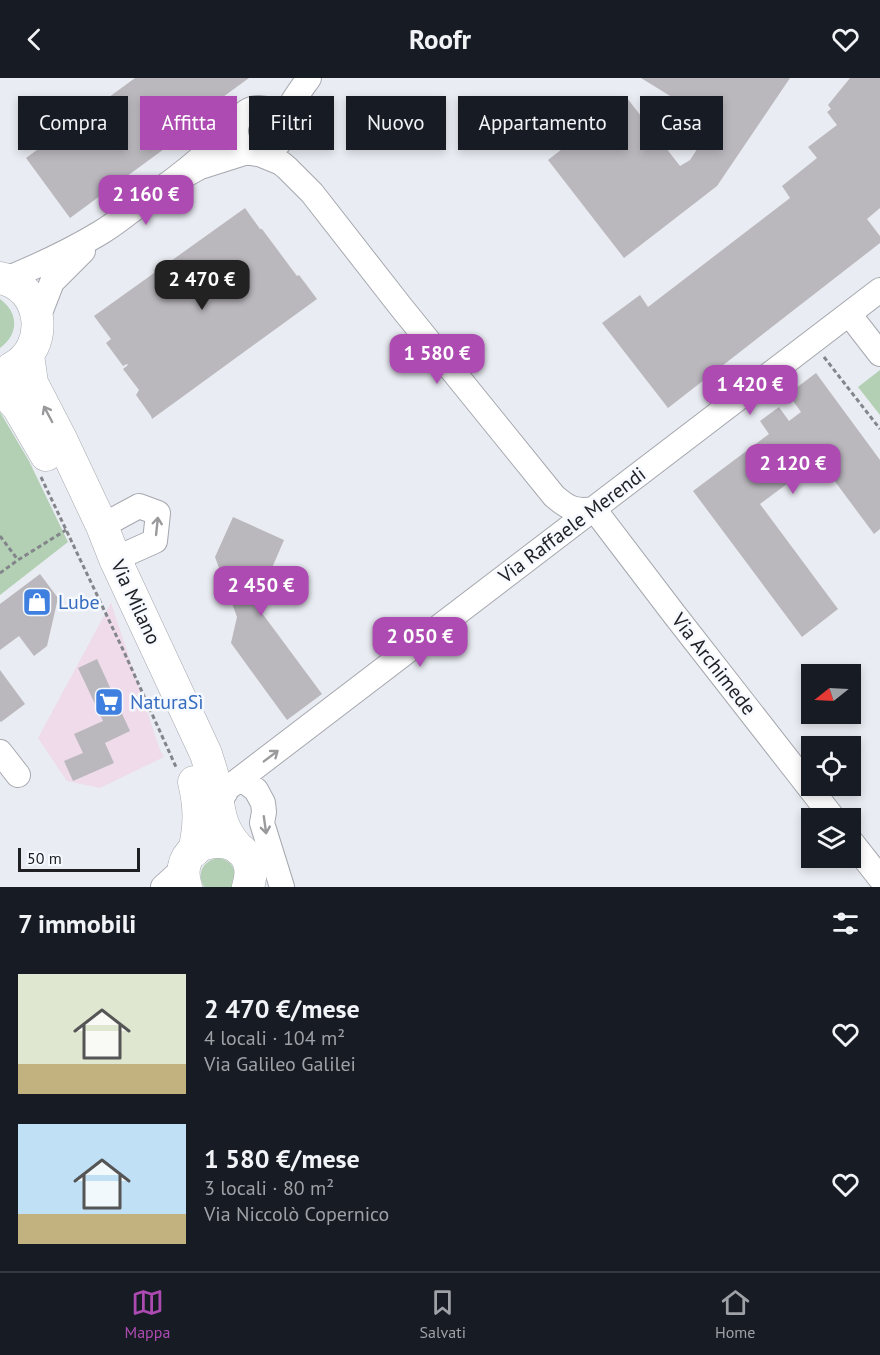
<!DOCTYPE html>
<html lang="it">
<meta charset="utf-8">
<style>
:root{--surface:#171b24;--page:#242831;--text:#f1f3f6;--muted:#9ea1a6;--line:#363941;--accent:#ad4bb2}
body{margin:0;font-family:"PT Sans",sans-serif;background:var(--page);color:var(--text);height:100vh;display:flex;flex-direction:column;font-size:22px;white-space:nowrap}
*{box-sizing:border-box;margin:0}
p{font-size:20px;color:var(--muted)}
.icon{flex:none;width:33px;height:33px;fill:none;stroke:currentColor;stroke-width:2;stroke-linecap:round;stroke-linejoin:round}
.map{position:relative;height:809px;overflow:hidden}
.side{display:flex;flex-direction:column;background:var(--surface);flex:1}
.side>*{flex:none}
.banner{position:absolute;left:18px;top:18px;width:844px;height:54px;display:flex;gap:12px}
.needle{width:39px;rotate:252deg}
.controls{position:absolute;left:801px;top:586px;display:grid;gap:12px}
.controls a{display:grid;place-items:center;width:60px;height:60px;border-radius:0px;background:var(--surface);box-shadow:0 3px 9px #0003;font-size:30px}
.scale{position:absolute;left:18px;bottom:15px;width:122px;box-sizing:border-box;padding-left:6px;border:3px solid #1e1f22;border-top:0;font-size:16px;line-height:21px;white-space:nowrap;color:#1e1f22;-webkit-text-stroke:4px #f6f9ff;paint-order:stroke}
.price{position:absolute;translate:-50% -51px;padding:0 14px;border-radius:12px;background:var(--accent);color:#fff;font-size:20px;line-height:39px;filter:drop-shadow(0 2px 3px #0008)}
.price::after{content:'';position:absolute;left:50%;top:36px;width:18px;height:14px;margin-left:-9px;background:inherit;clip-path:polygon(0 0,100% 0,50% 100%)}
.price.on{background:#222;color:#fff}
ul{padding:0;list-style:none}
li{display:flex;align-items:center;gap:18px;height:150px;padding:0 18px}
li span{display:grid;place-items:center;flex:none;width:168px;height:120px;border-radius:0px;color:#555}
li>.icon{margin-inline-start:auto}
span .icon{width:72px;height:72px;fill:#fffc;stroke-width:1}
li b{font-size:26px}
h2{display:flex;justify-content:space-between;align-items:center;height:72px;padding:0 18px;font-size:26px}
.pill{padding:0 21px;border-radius:0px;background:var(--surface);box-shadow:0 3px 9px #0003;font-size:21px;line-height:54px}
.pill.on{background:var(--accent);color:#fff}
header{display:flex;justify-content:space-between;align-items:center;height:78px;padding:0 18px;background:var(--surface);font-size:27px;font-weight:700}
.dock{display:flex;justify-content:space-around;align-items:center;height:84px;border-top:2px solid var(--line);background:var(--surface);font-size:16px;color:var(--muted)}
.dock a{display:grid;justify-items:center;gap:3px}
.dock .on{color:var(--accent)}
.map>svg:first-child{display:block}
</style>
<header><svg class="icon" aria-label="back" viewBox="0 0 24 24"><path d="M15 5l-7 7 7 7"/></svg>Roofr<svg class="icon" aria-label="heart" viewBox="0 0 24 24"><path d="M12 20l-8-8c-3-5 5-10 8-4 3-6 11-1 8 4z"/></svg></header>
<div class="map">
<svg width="880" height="809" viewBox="0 0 880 809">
<rect width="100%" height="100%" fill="#e9ecf2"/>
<!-- commercial -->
<path fill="#efdbea" d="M111,525l49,147 4,7 -64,31 -33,-7 -29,-43z"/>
<!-- green -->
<path fill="#b3d0b5" d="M0,221c19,14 19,35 0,49z
M880,292v45l-22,-28z
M0,334l29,49 39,81 -68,53z
M219,780c15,3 20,16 13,29h-28c-8,-14 -1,-27 15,-29z"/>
<!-- building -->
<path fill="#bab8bd" d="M135,0h114l-44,32 4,6 -139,102 -44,-60z
M641,0h149l-73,108 -93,72 -76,-98 79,-62 53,68 10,-6 24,-37z
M850,0h30v130l-13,11 13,17v7l-212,165 -66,-85 38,-28 8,12 142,-109 -8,-12 35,-28 -9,-11 29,-22 -10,-13 4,-3 -3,-4z
M245,130l15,21h2l35,47 2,-1 18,24 -165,120 -1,-3 -15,-21 3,-5 -16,-21 5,-4 -1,-1 -4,2 -17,-23 5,-4 -17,-23z
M816,295l64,87v69l-6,5 -55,-74 -59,44 78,105 -36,28 -109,-146 76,-57 -9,-13 19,-14 10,14 12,-9 -13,-18z
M233,439l51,23 -28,65 66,89 -35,26 -56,-77 6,-26 -22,-60z
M40,496l18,24 -11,48 -13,10 -15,-20 -19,14v-46z
M97,581l33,72 -25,12 9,20 -41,18 -9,-20 19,-8 -9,-19 29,-13 -25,-53z
M0,592l25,34 -24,18 -1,-1z"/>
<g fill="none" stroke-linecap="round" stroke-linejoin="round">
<!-- minor casing -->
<g stroke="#a5a8ae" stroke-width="26">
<path id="minor" d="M236 53a23 23 0 1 1 46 0a23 23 0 1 1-46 0Z
M282,60c-3,-21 15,-43 27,-60
M166,108l34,-19 44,-14h13l7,3 17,7 6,5 25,25 89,114 153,189c14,12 21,16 40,13
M6,201c32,-13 64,-28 94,-46 17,-10 32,-23 48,-35 34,-23 67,-50 93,-81
M849,236l31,40
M38,240l14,-36 31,-31
M594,431l80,105 160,205
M102,448l37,-20 19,7 -3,28 -40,18
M0,674l18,23
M237,703l10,2 9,7 7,13 1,9 -2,11 20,64
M219,734l2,-12 7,-12 652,-498
M850,762l30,38
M163,809l22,-20"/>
</g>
<!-- major casing -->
<g stroke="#a5a8ae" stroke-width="33">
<path id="major" d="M0,200c44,8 51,70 12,90
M28,277l4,28 29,56 41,87 13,33 91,195c3,10 7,21 9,31 5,28 4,43 25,65
M0,309l18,20 28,48
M194,773c6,-25 6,-44 0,-69
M186,809c-19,-59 81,-61 62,0"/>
</g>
<!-- path -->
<path stroke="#83858a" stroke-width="3" stroke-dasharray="4.5 3" stroke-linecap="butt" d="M824,279l56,72
M41,399l84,177 51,113
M0,458l18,24
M0,495l18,-13 48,-30"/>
<!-- minor -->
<use href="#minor" stroke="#fff" stroke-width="24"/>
<!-- major -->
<use href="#major" stroke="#fff" stroke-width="32"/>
</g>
<!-- one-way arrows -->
<defs><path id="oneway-shaft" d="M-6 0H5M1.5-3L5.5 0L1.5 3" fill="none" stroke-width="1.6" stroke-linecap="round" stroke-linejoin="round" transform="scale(1.5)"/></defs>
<g stroke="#9a9a9c">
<use href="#oneway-shaft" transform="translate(48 336) rotate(-118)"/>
<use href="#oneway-shaft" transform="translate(157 448) rotate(-84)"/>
<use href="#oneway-shaft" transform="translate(271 678) rotate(-37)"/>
<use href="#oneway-shaft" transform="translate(265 747) rotate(82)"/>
</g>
<!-- icons -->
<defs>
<g id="shop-square" transform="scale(1.5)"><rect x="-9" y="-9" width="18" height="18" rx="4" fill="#3f7fe0" stroke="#f6f9ff"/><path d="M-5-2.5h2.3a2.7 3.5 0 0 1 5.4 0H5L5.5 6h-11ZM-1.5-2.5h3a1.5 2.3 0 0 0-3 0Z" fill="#fff"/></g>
<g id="supermarket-square" transform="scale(1.5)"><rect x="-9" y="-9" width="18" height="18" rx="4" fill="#3f7fe0" stroke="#f6f9ff"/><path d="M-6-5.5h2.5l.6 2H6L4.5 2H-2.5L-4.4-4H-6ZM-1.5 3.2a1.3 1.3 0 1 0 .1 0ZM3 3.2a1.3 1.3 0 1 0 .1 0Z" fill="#fff"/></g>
</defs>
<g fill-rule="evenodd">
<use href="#shop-square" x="37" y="524"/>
<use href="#supermarket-square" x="109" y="624"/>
</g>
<g text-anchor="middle" stroke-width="5" stroke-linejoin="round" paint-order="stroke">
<!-- street labels -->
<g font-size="20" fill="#1e1f22" stroke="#f6f9ff">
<text transform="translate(572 447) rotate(-37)" y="7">Via Raffaele Merendi</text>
<text transform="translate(136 524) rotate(65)" y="7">Via Milano</text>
<text transform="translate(714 586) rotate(52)" y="7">Via Archimede</text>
</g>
<!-- shop labels -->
<g font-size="20" fill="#366cbe" stroke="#f6f9ff" text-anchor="start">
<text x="58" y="531">Lube</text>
<text x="130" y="631">NaturaSì</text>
</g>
</g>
</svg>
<div class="controls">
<a><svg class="needle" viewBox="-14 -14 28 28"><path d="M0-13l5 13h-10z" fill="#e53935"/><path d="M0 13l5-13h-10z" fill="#9ea1a6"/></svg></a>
<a><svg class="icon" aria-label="locate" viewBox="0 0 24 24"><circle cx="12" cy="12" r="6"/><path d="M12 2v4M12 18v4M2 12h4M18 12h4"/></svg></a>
<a><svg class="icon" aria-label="layers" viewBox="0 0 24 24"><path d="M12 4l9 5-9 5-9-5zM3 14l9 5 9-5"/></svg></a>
</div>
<div class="scale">50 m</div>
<b class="price" style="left:146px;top:148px">2 160 €</b>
<b class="price on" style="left:202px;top:233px">2 470 €</b>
<b class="price" style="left:437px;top:307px">1 580 €</b>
<b class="price" style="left:750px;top:338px">1 420 €</b>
<b class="price" style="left:793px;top:417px">2 120 €</b>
<b class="price" style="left:261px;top:539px">2 450 €</b>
<b class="price" style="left:420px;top:590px">2 050 €</b>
<div class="banner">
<a class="pill">Compra</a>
<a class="pill on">Affitta</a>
<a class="pill">Filtri</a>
<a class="pill">Nuovo</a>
<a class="pill">Appartamento</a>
<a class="pill">Casa</a>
</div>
</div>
<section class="side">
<h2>7 immobili<svg class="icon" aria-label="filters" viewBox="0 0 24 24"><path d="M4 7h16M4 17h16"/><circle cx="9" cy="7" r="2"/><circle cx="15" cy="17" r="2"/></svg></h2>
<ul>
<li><span style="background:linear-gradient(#dfe7d0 75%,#c2b280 0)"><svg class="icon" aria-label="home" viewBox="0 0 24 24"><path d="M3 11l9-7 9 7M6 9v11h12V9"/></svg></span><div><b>2 470 €/mese</b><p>4 locali · 104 m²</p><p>Via Galileo Galilei</p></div><svg class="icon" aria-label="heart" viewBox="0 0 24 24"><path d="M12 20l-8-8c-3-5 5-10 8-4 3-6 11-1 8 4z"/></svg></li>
<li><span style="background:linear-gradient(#bfe0f5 75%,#c2b280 0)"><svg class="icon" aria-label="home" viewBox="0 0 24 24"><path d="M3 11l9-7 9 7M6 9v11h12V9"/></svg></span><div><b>1 580 €/mese</b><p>3 locali · 80 m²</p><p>Via Niccolò Copernico</p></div><svg class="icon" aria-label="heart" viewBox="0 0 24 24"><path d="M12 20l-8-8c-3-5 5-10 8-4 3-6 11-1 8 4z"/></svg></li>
</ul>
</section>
<nav class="dock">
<a class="on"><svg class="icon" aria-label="map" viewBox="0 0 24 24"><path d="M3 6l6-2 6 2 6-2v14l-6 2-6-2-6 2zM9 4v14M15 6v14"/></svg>Mappa</a>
<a><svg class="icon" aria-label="saved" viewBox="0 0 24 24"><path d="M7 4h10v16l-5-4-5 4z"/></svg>Salvati</a>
<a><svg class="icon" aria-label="home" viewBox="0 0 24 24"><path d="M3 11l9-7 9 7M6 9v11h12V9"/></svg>Home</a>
</nav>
